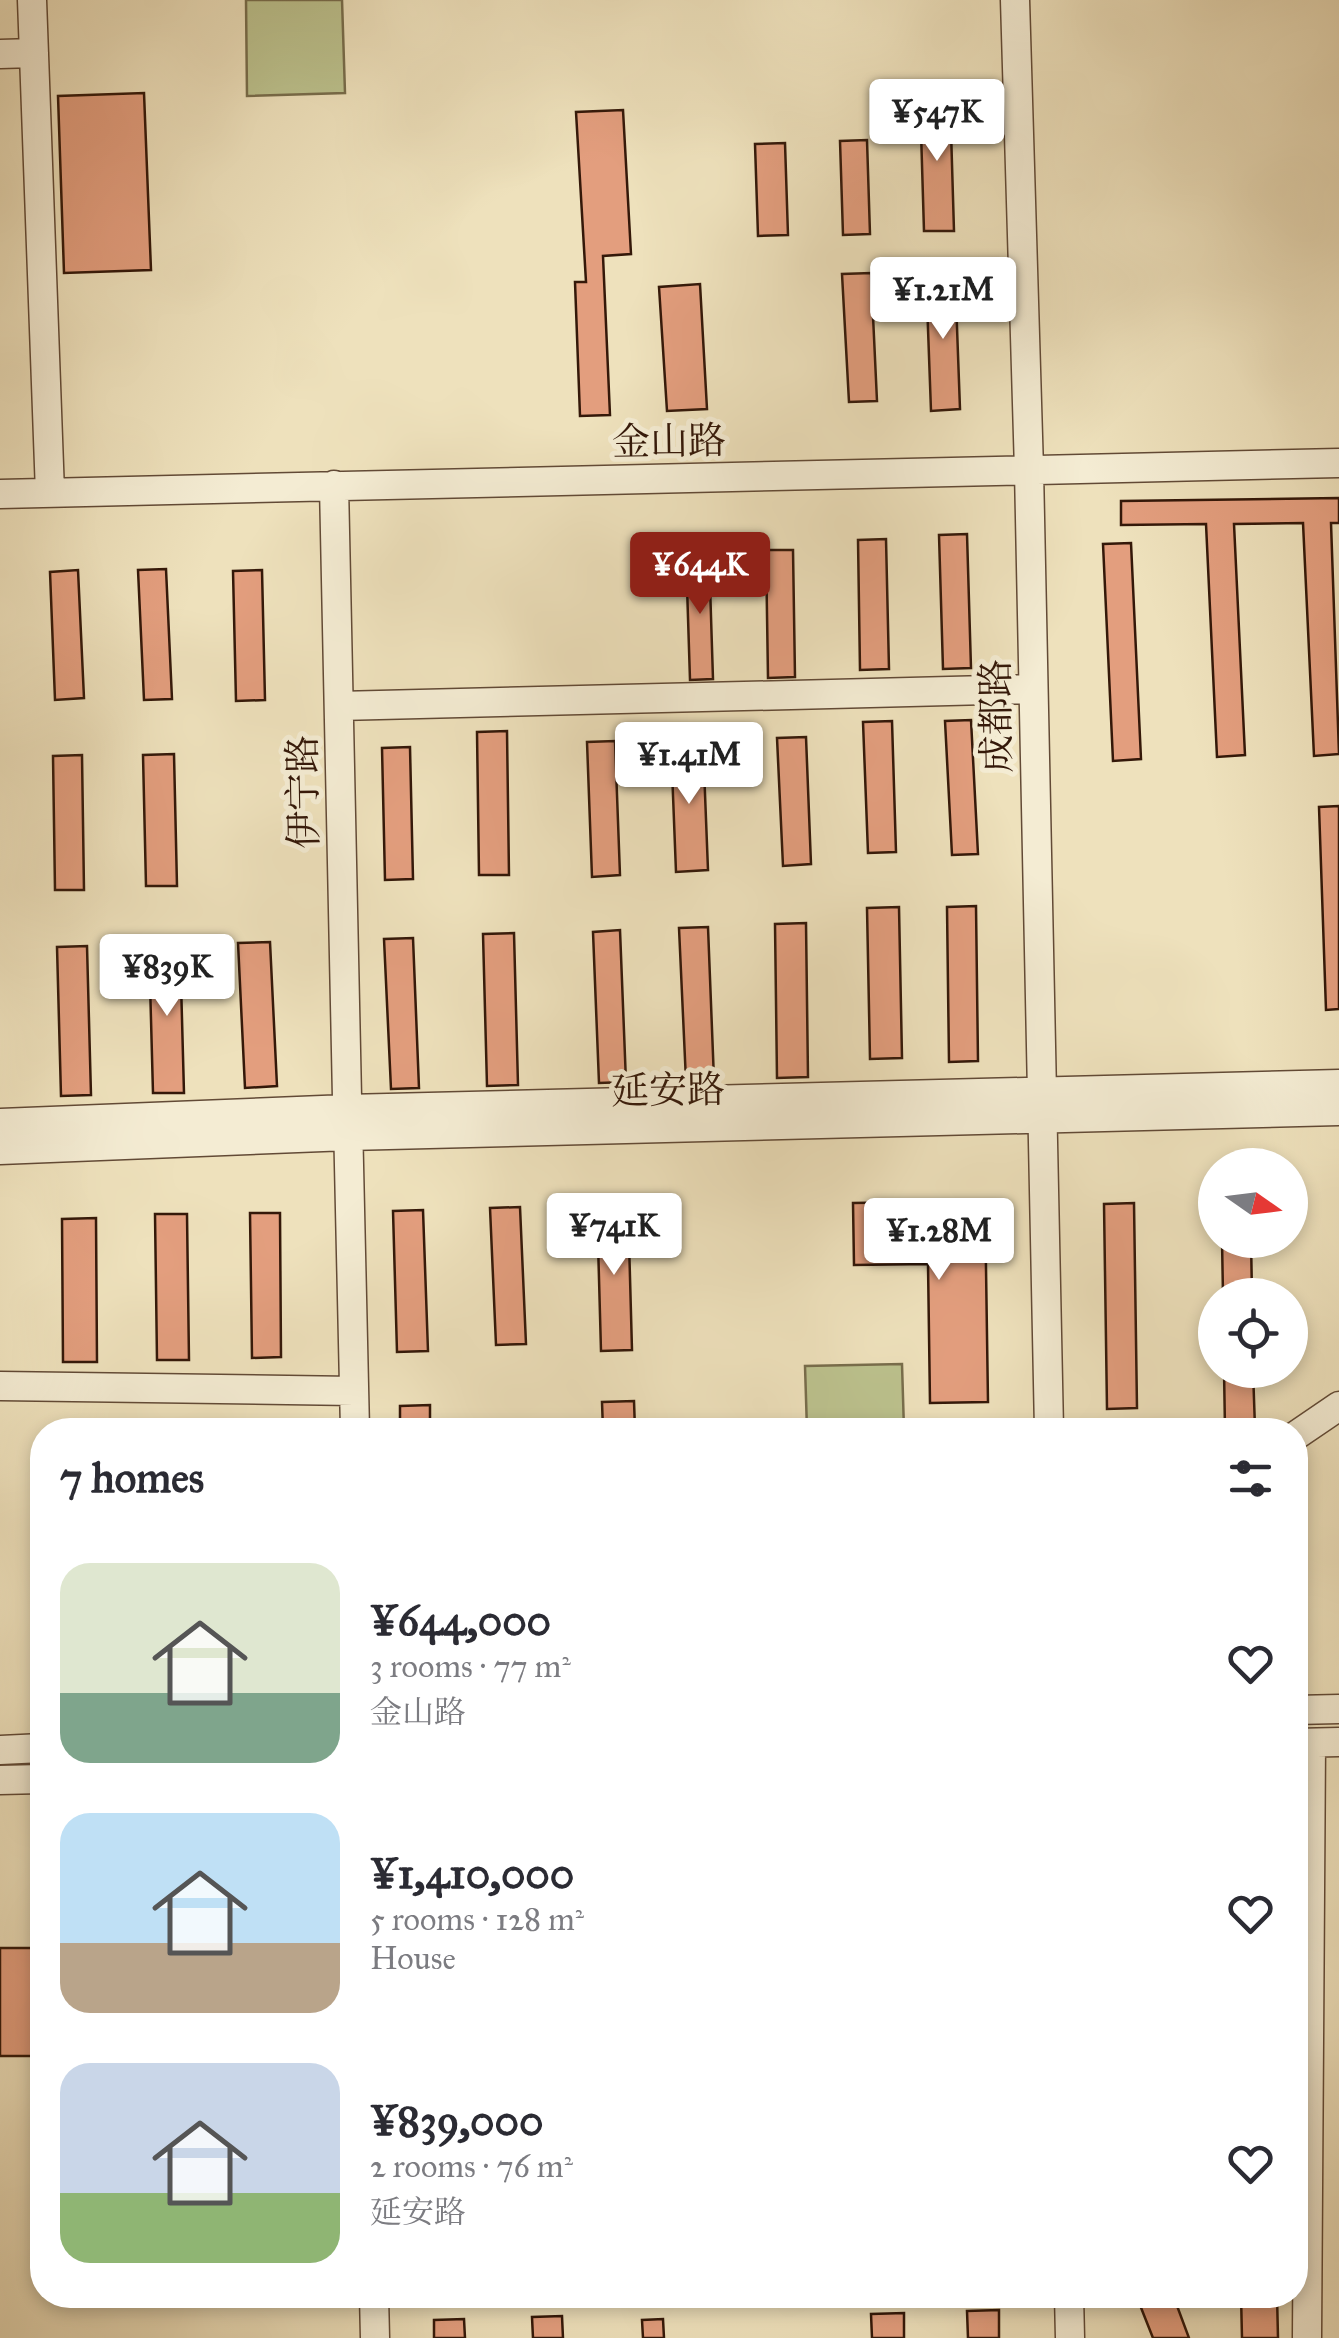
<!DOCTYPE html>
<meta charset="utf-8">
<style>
:root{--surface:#fff;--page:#f7f7f7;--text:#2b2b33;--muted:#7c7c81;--accent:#8f2418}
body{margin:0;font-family:"IM FELL Great Primer","Noto Serif SC",serif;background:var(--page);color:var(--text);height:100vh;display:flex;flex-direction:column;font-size:38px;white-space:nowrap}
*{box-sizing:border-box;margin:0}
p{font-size:32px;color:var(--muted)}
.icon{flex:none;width:55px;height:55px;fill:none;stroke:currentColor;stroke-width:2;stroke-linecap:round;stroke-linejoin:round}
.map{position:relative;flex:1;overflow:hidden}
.sheet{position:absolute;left:30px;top:1418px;width:1278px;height:890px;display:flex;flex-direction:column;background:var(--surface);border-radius:40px;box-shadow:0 5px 15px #0003}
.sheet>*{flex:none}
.needle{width:65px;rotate:104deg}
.fabs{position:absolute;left:1198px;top:1148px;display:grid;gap:20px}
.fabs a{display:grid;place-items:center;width:110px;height:110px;border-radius:50%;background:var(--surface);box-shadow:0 5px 15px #0003;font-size:50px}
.price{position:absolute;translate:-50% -85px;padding:0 22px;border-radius:10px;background:#fff;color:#222;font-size:32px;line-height:65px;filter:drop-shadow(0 2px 5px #0008)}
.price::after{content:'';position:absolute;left:50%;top:60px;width:30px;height:22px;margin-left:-15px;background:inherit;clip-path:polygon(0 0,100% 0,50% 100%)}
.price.active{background:var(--accent);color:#fff}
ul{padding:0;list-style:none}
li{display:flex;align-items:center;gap:30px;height:250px;padding:0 30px}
li span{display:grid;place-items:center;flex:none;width:280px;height:200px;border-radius:30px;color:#555}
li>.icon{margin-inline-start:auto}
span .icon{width:120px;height:120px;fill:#fffc;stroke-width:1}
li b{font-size:42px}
h2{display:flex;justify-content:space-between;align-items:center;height:120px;padding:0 30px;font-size:42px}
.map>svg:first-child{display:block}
</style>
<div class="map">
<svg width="1339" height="2338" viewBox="0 0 1339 2338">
<rect width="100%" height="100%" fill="#eee1bc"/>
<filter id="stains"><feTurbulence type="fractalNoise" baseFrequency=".002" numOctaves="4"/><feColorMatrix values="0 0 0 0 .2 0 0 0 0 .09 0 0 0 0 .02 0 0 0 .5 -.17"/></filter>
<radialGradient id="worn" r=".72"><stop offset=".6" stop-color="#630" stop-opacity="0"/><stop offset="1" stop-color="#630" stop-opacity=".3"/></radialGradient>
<!-- green -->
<path fill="#bcc28e" stroke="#786d4c" stroke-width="2.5" d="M246,0h96l3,93 -98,3z
M902,1364l2,66h-97l-2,-64z"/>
<!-- building -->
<path fill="#e39e7e" stroke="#341809" stroke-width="2.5" d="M144,93l7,177 -87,3 -6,-177z
M950,97l4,134h-30l-4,-133z
M623,110l8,144 -28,2 7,159 -30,1 -5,-134h11l-10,-170z
M867,140l3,94 -27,1 -3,-94z
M785,143l3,92 -30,1 -3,-92z
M871,273l6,128 -28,1 -7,-128z
M955,273l5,136 -29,2 -5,-137z
M700,284l7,125 -40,2 -8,-124z
M1339,498v25h-8l8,231 -25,2 -11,-233 -69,1 11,231 -28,2 -11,-233 -85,1v-24z
M967,534l4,134 -28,1 -4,-134z
M886,539l3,130 -29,1 -2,-130z
M1131,543l10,216 -28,2 -10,-217z
M766,550h27l2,127 -27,1z
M709,554l4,125 -23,1 -4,-125z
M166,569l6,130 -28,1 -6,-130z
M78,570l6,128 -29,2 -5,-128z
M262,570l3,130 -29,1 -3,-130z
M971,720l7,134 -26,1 -7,-134z
M892,721l4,131 -28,1 -5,-131z
M507,731l2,144h-30l-2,-143z
M806,737l5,127 -28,2 -6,-128z
M615,741l5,134 -28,2 -5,-135z
M703,743l5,127 -32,2 -5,-128z
M410,747l3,132 -28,1 -3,-132z
M174,754l3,132h-31l-3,-131z
M82,755l2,135h-29l-2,-134z
M1339,806v203l-13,1 -7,-203z
M976,906l2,155 -29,1 -2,-155z
M899,907l3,151 -32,1 -3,-151z
M806,923l2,154 -31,1 -2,-154z
M708,927l6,153 -28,1 -7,-153z
M620,930l6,152 -27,1 -6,-151z
M514,933l4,152 -31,1 -4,-152z
M413,938l6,150 -28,1 -7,-150z
M270,942l7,144 -32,2 -7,-145z
M180,945l4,148h-31l-4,-147z
M87,946l4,149 -30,1 -4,-149z
M985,1201l3,201 -58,1 -2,-139 -74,1 -1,-62z
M1134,1203l3,205 -30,1 -3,-205z
M628,1205l4,145 -31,1 -4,-145z
M520,1207l6,137 -30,1 -6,-137z
M423,1210l5,141 -31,1 -4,-141z
M250,1213h30l1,144 -29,1z
M155,1214h32l2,146h-32z
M96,1218l1,144h-34l-1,-143z
M1222,1240h29l1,55h-29z
M1224,1370h29l2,58 -30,1z
M634,1401l1,29h-32l-1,-28z
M430,1405v25h-30v-24z
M0,1948h33v108h-33z
M1136,2295h37l16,43h-36z
M1241,2295h36l1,43h-36z
M999,2310v28h-31l-1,-27z
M904,2313v25h-32l-1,-24z
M562,2316l1,22h-30l-1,-21z
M464,2319l1,19h-31v-18z
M663,2319l1,19h-21l-1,-18z"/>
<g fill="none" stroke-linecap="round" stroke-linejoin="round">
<!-- minor casing -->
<g stroke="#624a36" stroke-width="31">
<path id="minor" d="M32,0l18,493
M1015,0l14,470 20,960
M0,54l34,-1
M334,485l13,613
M0,494l1339,-31
M339,706l694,-17
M348,1121l7,309
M0,1123l347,-14 992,-25
M0,1150l348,-14 991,-25
M0,1386l354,5
M1295,1436l44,-30
M1295,1710l44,-1
M1295,1743l44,-1
M0,1750l42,-2
M0,1780l42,-1
M374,2295l1,43
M1069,2295l1,43
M1307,2338l4,-595"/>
</g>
<!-- minor -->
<use href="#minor" stroke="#f4ecd3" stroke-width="28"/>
</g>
<g text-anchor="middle" stroke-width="10" stroke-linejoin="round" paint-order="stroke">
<!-- street labels -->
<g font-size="38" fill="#341809" stroke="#f4ecd3">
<text transform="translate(669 441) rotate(-1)" y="13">金山路</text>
<text transform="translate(996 716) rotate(-91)" y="13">成都路</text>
<text transform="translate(303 792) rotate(-91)" y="13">伊宁路</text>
<text transform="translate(668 1090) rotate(-1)" y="13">延安路</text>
</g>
</g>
<rect width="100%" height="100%" filter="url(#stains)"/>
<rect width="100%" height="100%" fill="url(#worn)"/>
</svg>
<div class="fabs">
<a><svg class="needle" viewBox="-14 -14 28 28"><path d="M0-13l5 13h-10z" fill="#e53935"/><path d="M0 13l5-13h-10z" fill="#7c7c81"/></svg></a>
<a><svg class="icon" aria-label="locate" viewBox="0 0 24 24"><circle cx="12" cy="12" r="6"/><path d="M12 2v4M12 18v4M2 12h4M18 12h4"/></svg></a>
</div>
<b class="price" style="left:937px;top:164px">¥547K</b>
<b class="price" style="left:943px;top:342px">¥1.21M</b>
<b class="price active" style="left:700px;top:617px">¥644K</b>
<b class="price" style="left:689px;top:807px">¥1.41M</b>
<b class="price" style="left:167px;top:1019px">¥839K</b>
<b class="price" style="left:614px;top:1278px">¥741K</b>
<b class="price" style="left:939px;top:1283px">¥1.28M</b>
<section class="sheet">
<h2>7 homes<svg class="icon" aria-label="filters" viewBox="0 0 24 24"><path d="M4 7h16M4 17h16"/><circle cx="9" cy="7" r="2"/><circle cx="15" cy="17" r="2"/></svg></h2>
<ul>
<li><span style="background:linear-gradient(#dfe7d0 65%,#7fa58c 0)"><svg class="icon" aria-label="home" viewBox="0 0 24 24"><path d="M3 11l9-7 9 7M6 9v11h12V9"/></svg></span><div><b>¥644,000</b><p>3 rooms · 77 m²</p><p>金山路</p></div><svg class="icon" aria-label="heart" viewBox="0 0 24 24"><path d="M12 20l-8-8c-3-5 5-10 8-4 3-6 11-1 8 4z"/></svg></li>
<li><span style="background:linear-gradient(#bfe0f5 65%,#b9a48a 0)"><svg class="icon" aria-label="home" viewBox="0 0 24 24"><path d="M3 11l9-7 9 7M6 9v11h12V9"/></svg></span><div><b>¥1,410,000</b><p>5 rooms · 128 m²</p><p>House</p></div><svg class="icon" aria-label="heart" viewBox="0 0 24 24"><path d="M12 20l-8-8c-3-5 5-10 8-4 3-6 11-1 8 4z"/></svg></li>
<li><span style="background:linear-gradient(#c9d6e8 65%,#8fb573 0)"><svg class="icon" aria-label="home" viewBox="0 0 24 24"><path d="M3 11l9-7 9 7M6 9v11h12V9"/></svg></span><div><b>¥839,000</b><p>2 rooms · 76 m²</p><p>延安路</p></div><svg class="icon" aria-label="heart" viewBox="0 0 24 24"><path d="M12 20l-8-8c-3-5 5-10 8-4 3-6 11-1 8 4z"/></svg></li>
</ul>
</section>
</div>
